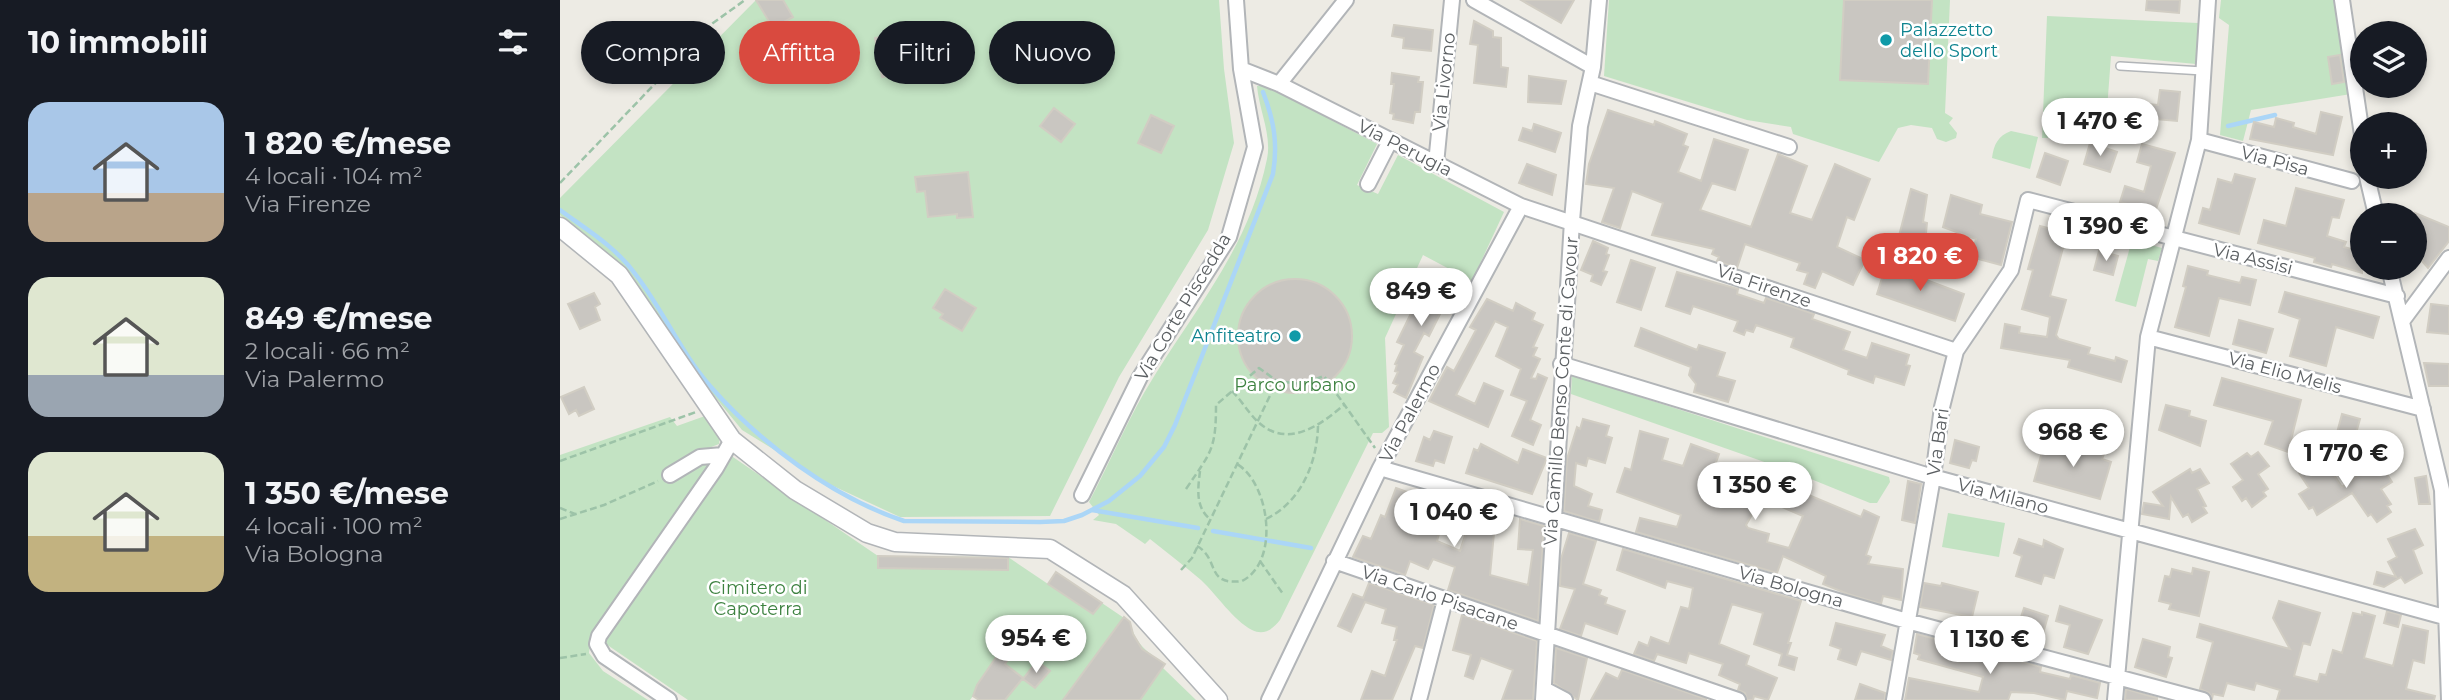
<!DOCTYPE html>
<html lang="it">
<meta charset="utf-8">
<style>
:root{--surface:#171b24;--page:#20242c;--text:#f1f3f6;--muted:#9ea1a6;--accent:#d94a3f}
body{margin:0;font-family:Montserrat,sans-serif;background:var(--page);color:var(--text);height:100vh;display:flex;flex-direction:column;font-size:26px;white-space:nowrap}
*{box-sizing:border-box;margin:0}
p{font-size:23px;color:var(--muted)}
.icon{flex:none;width:38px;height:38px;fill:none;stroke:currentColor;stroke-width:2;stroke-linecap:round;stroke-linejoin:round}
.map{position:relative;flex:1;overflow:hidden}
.panel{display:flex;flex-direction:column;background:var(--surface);width:560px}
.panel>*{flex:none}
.hud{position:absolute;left:21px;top:21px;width:665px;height:63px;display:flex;gap:14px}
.tools{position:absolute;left:1790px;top:21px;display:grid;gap:14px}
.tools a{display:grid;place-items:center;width:77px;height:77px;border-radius:50%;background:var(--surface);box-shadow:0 4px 10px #0003;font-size:35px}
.price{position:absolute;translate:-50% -60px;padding:0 16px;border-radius:24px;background:#fff;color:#222;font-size:23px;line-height:46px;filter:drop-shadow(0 2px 4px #0008)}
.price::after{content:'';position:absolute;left:50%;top:42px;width:21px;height:16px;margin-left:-10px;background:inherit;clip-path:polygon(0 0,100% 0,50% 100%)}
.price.selected{background:var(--accent);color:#fff}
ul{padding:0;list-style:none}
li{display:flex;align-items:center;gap:21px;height:175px;padding:0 28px}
li span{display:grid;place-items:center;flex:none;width:196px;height:140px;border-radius:21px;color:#555}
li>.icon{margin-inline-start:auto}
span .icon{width:84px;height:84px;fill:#fffc;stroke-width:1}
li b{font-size:30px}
h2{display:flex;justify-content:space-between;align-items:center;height:84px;padding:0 28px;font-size:30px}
.chip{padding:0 24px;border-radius:32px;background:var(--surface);box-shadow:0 4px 10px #0003;font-size:24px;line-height:63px}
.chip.selected{background:var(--accent);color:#fff}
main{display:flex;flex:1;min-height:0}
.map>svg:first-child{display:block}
</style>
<main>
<section class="panel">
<h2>10 immobili<svg class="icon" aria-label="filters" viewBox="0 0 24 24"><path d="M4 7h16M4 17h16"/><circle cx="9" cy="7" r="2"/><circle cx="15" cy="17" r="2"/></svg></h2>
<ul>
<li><span style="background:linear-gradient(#a9c7e8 65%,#b9a48a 0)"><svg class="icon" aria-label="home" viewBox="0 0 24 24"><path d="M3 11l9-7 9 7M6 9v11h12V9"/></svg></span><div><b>1 820 €/mese</b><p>4 locali · 104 m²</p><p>Via Firenze</p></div></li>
<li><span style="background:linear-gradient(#dfe7d0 70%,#9aa5b1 0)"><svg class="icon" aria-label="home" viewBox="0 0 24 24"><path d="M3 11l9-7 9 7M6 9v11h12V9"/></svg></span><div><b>849 €/mese</b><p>2 locali · 66 m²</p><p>Via Palermo</p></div></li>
<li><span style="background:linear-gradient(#dfe7d0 60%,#c2b280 0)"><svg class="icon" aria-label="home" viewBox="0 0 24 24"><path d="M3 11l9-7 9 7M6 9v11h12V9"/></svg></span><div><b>1 350 €/mese</b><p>4 locali · 100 m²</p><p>Via Bologna</p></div></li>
</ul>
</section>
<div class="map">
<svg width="1889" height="700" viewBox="0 0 1889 700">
<rect width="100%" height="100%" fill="#edebe4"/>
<!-- green -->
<path fill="#c3e3c3" d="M196,0h463l5,69 10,74 -26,87 -89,147 -69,139 -150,1 -69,-32 -89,-55 -53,-65 -59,-92 -70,-58v-17z
M1049,0h341l-5,113 8,5 -4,5 8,10 -1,5 -10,4 -9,-3 -5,-11 -21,-3 -13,3 -19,34 -86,-28 -2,-7 -44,-7 -143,-44z
M1661,0h115l15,94 -100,16 -8,31 -23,-6 9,-110 -10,-7z
M1487,16l151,7 -2,41 -85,-8 -6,80 -63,2z
M697,86h10l110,58 -20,41 21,9 20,-39 106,57 -32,69 -49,-26 -38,83 4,89 -7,6h-9l-93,187c-7,9 -16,16 -28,10 -19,-10 -35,-35 -51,-50 -16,-14 -34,-27 -51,-41l-5,5 -29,-20 -23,-4 6,-5 -10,-13c19,-36 35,-74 55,-109 46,-79 104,-141 123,-234 5,-24 -8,-49 -10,-73z
M1451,131l27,6 -8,32 -38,-11c2,-14 6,-22 19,-27z
M1572,240l30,8 -4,13 -10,-2 -12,48 -21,-6z
M1012,375l317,102 1,5 -13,21h-7l-69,-28 -230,-81z
M145,416l15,21 -1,7 -18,7 4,9 8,5 -122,171 -2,17 14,18 45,29h-88v-245l110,-38 7,9z
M170,455l148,101 130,1 40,27 8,-12 74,50c5,22 17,30 35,42l-2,4 33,32h-217l-6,-4 -3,4h-282l-85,-58z
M1388,513l57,10 -6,34 -57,-10z"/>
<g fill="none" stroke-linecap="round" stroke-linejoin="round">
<!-- stream -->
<path stroke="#abd6f7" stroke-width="4.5" d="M1668,126l47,-11
M0,210c27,20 56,37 76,65 27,35 45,78 74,111 50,57 122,111 194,135l136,1 24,-1 18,-6 27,-14 31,-25 24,-29 11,-22 98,-251c5,-31 1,-53 -10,-82
M532,510l106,18
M653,531l98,17"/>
</g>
<!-- building -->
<path fill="#c9c6c1" stroke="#d1cdc3" stroke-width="2" fill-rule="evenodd" d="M196,0h27l10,17 -20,11z
M961,0h53l-13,23z
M1284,0h88l-4,84 -88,-4z
M1587,0h33l-1,13 -33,-3z
M914,21l19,10v6l8,1v29l7,1 -2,19 -32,-4 4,-38 -8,-1z
M834,25l39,5 -2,21 -28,-3 1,-10 -12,-2z
M337,34l2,14 -4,1 4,25 -17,3 -7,-39z
M1780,55l4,27 -12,2 -4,-27z
M54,57l14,14 -10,10 -14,-14z
M832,73l27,4 -1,5h5l-3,30h-5l-2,11 -20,-4 1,-5 -4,-1 4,-29h-3z
M969,76l37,5 -5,23 -33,-2z
M1600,90l20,2 -3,29 -33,-3 -1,7 -29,-2 2,-22 42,4z
M494,108l21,16 -14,18 -21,-16z
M1048,110l46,15 1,-4 32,13 -4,11 5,2 -10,25 23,9 13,-42 34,11 -13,40 -23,-7 -12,27 51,17 27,-73 29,12 -17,47 22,7 23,-56 35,15 -16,41 -7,-3 -10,30 28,13 -12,25 -31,-14 -7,17 -11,-4 4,-11 -11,-3 3,-7 -55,-19 -8,24 -20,-7 2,-4 -7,-3 2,-5 -62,-14 11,-32 -31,-12 -12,37 -18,-6 12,-34 -28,-4 3,-20z
M1761,112l21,5 -9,38 -83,-16 4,-17 20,5 2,-9 18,5 -1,4 23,7z
M591,115l23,11 -13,27 -23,-10z
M974,124l27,9 -6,19 -36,-12 4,-12 9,3z
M1530,143l27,9 -7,20 -26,-8z
M1582,144l33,9 -22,65 -18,-6 2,-5 -17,-5 5,-16 19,6 7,-26 -14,-4z
M1485,153l23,8 -8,24 -23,-8z
M967,164l29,11 -4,20 -33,-12z
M408,172l5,45 -16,1v-4l-29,3 -3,-26 -8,1 -2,-15z
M1675,174l20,5 -16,55 -40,-11 4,-15 7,2 8,-31 14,4z
M1736,188l48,12 -5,18 -7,-1 -5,19 19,6 -2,5 18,5v21l-30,-9 -1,3 -17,-5 1,-4 -57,-15 6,-23 22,6z
M1351,189l16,6 -4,27 4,1 -2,20 -26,-7z
M1391,195l31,10 -2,9 32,8 -11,43 -30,-8 5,-18 -33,-12z
M1855,213l34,14v14l-21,27 -13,-15z
M1480,226l27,7 -17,63 16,4 -10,35 3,4 31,9 -2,6 27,7 1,-4 11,4 -6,21 -53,-15 2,-7 -69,-12 4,-24 15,3 -1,6 28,4 3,-20 -28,-8 11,-39 -5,-1z
M1033,241l15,7 -2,6 3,1 -6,16 4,1 -6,13 -10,-4 2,-6 -12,-5z
M1539,251l19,5 -5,19 -19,-5z
M1071,260l24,8 -14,42 -24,-8z
M1326,265l78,29 -9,27 -78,-27z
M1628,266l20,5 -1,4 33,8 2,-6 14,3 -6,25 -31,-7 -10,38 -34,-9 11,-40 -3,-1z
M871,272l29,15 -11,22 -5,-3 -15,30 -5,-3 -10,19 9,5 -17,41 -12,-6 4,-7 -5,-2 5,-11 -3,-1 2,-6 -2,-1 9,-19 -7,-3z
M1117,272l61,17 -1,5 27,9 2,-5 48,16 -2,5 38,13 -7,18 24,8 5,-15 37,12 -3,10 4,1 -6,19 -29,-9 -2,7 -25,-9 1,-4 -58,-23 3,-9 -38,-13 -3,7 -7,-2 -2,5 -10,-4 4,-10 -45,-15 -3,8 -24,-8z
M678 336a57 57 0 1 1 114 0a57 57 0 1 1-114 0Z
M385,289l31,19 -14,23 -22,-13 3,-4 -10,-6z
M1725,292l94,25 -6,21 -37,-11 -10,39 -36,-10 10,-37 -21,-7z
M34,293l6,11 -5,3 5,13 -20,9 -12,-25z
M927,299l26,12 3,-8 19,10 -3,7 11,5 -10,22 4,1 -4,8 7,3 -9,19 5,1 2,-5 9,4 -17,42 11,5 -8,20 -21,-9 15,-35 -16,-6 10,-26 -25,-13 12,-29 -13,-6 -39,74 19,9 9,-21 19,8 -15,36 -59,-26 18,-34 7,4 22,-41 -6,-3z
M1871,304l18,2v28l-22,-2z
M1679,320l34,9 -7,24 -33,-9z
M1081,328l56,22 2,-5 26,8 -8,23 18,5 -7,21 -34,-10 2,-8 -7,-9 2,-8 -56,-21z
M1864,363l25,1v22h-20z
M1662,378l79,22 -13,52 -23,-8 8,-23 -59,-16z
M24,387l10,22 -15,7 -3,-6 -7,4 -8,-17z
M1606,405l24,6 -1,5 17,5 -6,25 -41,-16z
M1782,414l18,5 -5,18 -18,-4z
M1023,419l26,7 -3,10 6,2 -7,25 -17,-5 -2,8 -10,-3 -2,23 18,8 -4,12 14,4 -3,12 -35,-11 3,-52 10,-32 3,2z
M874,431l18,6 -8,26 -9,-3 -2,6 -17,-5 8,-24 6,3z
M1080,431l28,8 -6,21 21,6 8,-22 28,10 -9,25 22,9 3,-8 8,2 4,-12 19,6 -8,28 -12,21 2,3 21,6 -2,8 22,6 14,-32 -21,-9 8,-20 71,30 3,-7 15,7 -13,38 5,2 -3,7 35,5 -2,31 -18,-4 -2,8 -33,-10 -25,-10 3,-8 -43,-20 -6,17 -141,-41 4,-14 37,9 4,-12 -64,-23 8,-24 6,2z
M1395,440l24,7 -3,14 -4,-1 -3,8 -19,-5z
M1485,441l24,7 1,-5 34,11 -2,5 9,3 -11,37 -66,-18z
M921,444l37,19 5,-14 24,9 -15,36 -66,-21 8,-24 4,2z
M1698,452l11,14 -11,8 10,15 -5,3 3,4 -14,11 -6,-9 -4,3 -9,-14 10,-7 -12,-16 16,-11 4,4z
M1765,461l17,26 27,-19 4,6 10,-6 9,14 -11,7 10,15 -4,2 4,6 -14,10 -6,-8 -3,2 -16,-23 -35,22 -4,-8 -4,2 -10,-15 10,-6 -10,-15 16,-11 3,4z
M1630,469l2,4 8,-4 9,14 -12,6 9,17 -3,1 4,6 -15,9 -4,-8 -5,3 -12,-20 -2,22 -27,-5 2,-11 19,3 -10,-14z
M1866,476l4,28h-11l-4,-26z
M1348,481l13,3 -6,39 -13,-3z
M836,488l22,8 3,-6 22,6 -1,5 37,13 2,-7 15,5 -6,63 38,10 5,-35 -15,-1 2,-30 24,7 -6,95 -90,-31 7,-23 -22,-8 -5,10 -18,-8 -5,14 -52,-18 10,-21 8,3 10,-24 4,2zM884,517l24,9 -8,25 -23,-10z
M1855,529l8,16 -10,5 9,23 -17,10 -4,-6 -17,10 -10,-3 3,-12 19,5 -8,-15 9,-5 -9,-18z
M1009,533l27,8 -13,43 18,6 -2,5 8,3 -2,6 20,7 -8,23 -32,-11 -4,13 -21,-7 15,-40 -15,-3 1,-27z
M1459,539l24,8 1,-7 19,9 -9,29 -10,-3 -3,9 -25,-8 6,-20 -8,-3z
M1063,549l178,52 -13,42h3l-4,12 10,3 -3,12 -15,-5 3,-11 -28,-10 9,-31 -31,-9 -13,40 30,12 -3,9 31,13 -9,22 -14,-4 -1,4h-6l-2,-7 -7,-3 2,-6 -21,-9 4,-11 -34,-11 -3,10 -29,-9 -3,7 -20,-7 5,-12 9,4 3,-9 18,7 12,-37 8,2 4,-21 -26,-7 -2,7 -48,-18z
M318,556l130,2v12l-130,-2z
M1633,568l16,4 -10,44 -30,-7 2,-5 -12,-3 6,-25 5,1 2,-8 20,5z
M496,572l46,31 -9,11 -45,-30z
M809,583l65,22 -11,43 -8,-2 -23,54h-31l11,-29 13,5 12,-36h-3l3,-13 -15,-4 4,-14 -21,-7 -14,30 -13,-6 15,-32 10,4z
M1364,583l17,3 1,-3 36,9 -6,25 -52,-10z
M1719,601l41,12 -10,32 -7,-2 -9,33 24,6 2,-8 6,1 7,-25 9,3 11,-40 9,2v-3l13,4 -11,42 29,8 10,-41 25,6 -4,32 -11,-3 -7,29 29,7 -1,4h-157l3,-10 -24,-7 -2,7 -27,-7 -4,13 -10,-2 -1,5 -3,-6 -9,-4 13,-47 -16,-5 3,-13 90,25 -17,-31z
M1500,606l42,14 -14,34 -24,-7 6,-22 -14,-4z
M1464,608l24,8 -6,21 -25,-8z
M1827,611l14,4 -3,12 -14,-4z
M902,615l75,26 -4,59h-31l11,-30 -32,-12 -8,21 -8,-3 6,-21 -18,-5z
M564,617l6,5 3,12 9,15 23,15 -25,36h-77z
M1276,623l49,12 -4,11 12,5 -2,9 -30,-9 -5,14 -18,-6 3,-10 -11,-4z
M452,634l10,6 -17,24 18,14 -18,22h-26l-6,-4 4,-11z
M1357,634l49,13 -2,6 33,9 2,-7 42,12 -1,5 30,7 1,-4 29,8 -3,15 -30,-7 -2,9 -31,-7 -23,-1 -3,8h-103l4,-22 70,14 4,-15 -65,-18 2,-4 -6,-2z
M1583,639l27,8 -2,10 4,1 -6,19 -31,-10z
M996,648l31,10 -9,42 -24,-17z
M477,661l13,10 -15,17 -12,-9z
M1062,670l84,29v1h-115l15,-27 12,6z
M1300,684l25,9v7h-30z
M1566,689l31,9v2h-32z"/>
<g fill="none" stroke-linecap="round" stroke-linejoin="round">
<!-- service casing -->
<g stroke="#b2b5b8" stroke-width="10">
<path id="service" d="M1560,66l83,5"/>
</g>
<!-- minor casing -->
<g stroke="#b2b5b8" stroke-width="18">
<path id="minor" d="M914,0l119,67
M1782,0l20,135
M681,69l38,15 242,122 435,145
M1030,83l199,64
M719,84l67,-84
M1639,140l153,41
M876,164l16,-164
M1807,177l9,38
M808,184l22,-43
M1829,268l53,222 7,210
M1843,320l46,-62
M1588,337l275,72
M1001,364l372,113 515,141
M820,468l527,153 296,79
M110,475l30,-18 23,-2
M522,495l58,-118 89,-140 26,-90 -14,-78 -5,-69
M774,561l404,139
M984,689l21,11
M109,700l-65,-44 -7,-12 2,-8 117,-168 16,-28
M709,700l111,-232 141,-262
M859,700l26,-100
M983,700l29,-479 8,-95 13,-59 6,-67
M1334,700l39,-223 9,-70 14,-56 55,-81 17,-70 369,96
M1555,700l33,-363 51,-197 9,-140"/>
</g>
<!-- tertiary casing -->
<g stroke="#b2b5b8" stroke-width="21">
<path id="tertiary" d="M0,227l59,48 113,165 63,50 72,43 28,9 155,7 73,46 95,105"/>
</g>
<!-- path -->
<path stroke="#9dc3a8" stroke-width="2.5" stroke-dasharray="7 3.5" stroke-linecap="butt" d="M0,183l153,-160 32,-23
M672,391c9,9 16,21 25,30 30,29 64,4 88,-17
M0,461l136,-49
M640,471c-2,17 -5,36 10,48
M626,489c25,-37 30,-39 30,-84l43,-37 18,13
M0,508l15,6
M0,519l44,-14 54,-24
M706,519c35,-17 51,-56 52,-93
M637,546c23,13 8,40 45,35 38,-19 28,-97 -5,-117
M700,561l23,33
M621,570l11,-12 85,-177 25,3 22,-8 51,72
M0,658l26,-4"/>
<!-- service -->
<use href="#service" stroke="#fff" stroke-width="7"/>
<!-- minor -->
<use href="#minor" stroke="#fff" stroke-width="14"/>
<!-- tertiary -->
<use href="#tertiary" stroke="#fff" stroke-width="18"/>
</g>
<!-- markers -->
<g fill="#0f9aa8" stroke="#fff" stroke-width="2.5">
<circle cx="1326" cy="40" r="7"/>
<circle cx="735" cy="336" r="7"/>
</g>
<g text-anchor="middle" stroke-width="5" stroke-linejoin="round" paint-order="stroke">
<!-- culture labels -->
<g font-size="18" fill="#0d838f" stroke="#fff" text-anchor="start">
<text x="1340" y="36">Palazzetto<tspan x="1340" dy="21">dello Sport</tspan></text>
<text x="721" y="342" text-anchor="end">Anfiteatro</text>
</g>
<!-- street labels -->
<g font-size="18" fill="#5c6063" stroke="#fff">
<text transform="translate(884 82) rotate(-84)" y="6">Via Livorno</text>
<text transform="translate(845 148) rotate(27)" y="6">Via Perugia</text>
<text transform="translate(1715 161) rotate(15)" y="6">Via Pisa</text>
<text transform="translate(1693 259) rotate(14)" y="6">Via Assisi</text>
<text transform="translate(1204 286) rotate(19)" y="6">Via Firenze</text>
<text transform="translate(623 307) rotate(-59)" y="6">Via Corte Piscedda</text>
<text transform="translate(1725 373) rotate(15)" y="6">Via Elio Melis</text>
<text transform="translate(1001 391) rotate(-86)" y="6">Via Camillo Benso Conte di Cavour</text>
<text transform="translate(850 413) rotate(-62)" y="6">Via Palermo</text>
<text transform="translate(1378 442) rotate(-82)" y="6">Via Bari</text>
<text transform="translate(1443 496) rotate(15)" y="6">Via Milano</text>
<text transform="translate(1231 587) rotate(16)" y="6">Via Bologna</text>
<text transform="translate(880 598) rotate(19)" y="6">Via Carlo Pisacane</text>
</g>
<!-- park labels -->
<g font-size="18" fill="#3d8240" stroke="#fff">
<text x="735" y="391">Parco urbano</text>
<text x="198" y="594">Cimitero di<tspan x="198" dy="21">Capoterra</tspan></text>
</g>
</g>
</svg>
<div class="tools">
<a><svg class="icon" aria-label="layers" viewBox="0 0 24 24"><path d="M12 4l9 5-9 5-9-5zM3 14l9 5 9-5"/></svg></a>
<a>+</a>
<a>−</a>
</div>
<b class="price" style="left:1540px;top:158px">1 470 €</b>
<b class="price" style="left:1546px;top:263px">1 390 €</b>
<b class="price selected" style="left:1360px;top:293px">1 820 €</b>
<b class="price" style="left:861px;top:328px">849 €</b>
<b class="price" style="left:1513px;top:469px">968 €</b>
<b class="price" style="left:1786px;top:490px">1 770 €</b>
<b class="price" style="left:1195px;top:522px">1 350 €</b>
<b class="price" style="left:894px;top:549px">1 040 €</b>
<b class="price" style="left:476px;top:675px">954 €</b>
<b class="price" style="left:1430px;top:676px">1 130 €</b>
<div class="hud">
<a class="chip">Compra</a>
<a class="chip selected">Affitta</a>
<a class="chip">Filtri</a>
<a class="chip">Nuovo</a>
</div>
</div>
</main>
